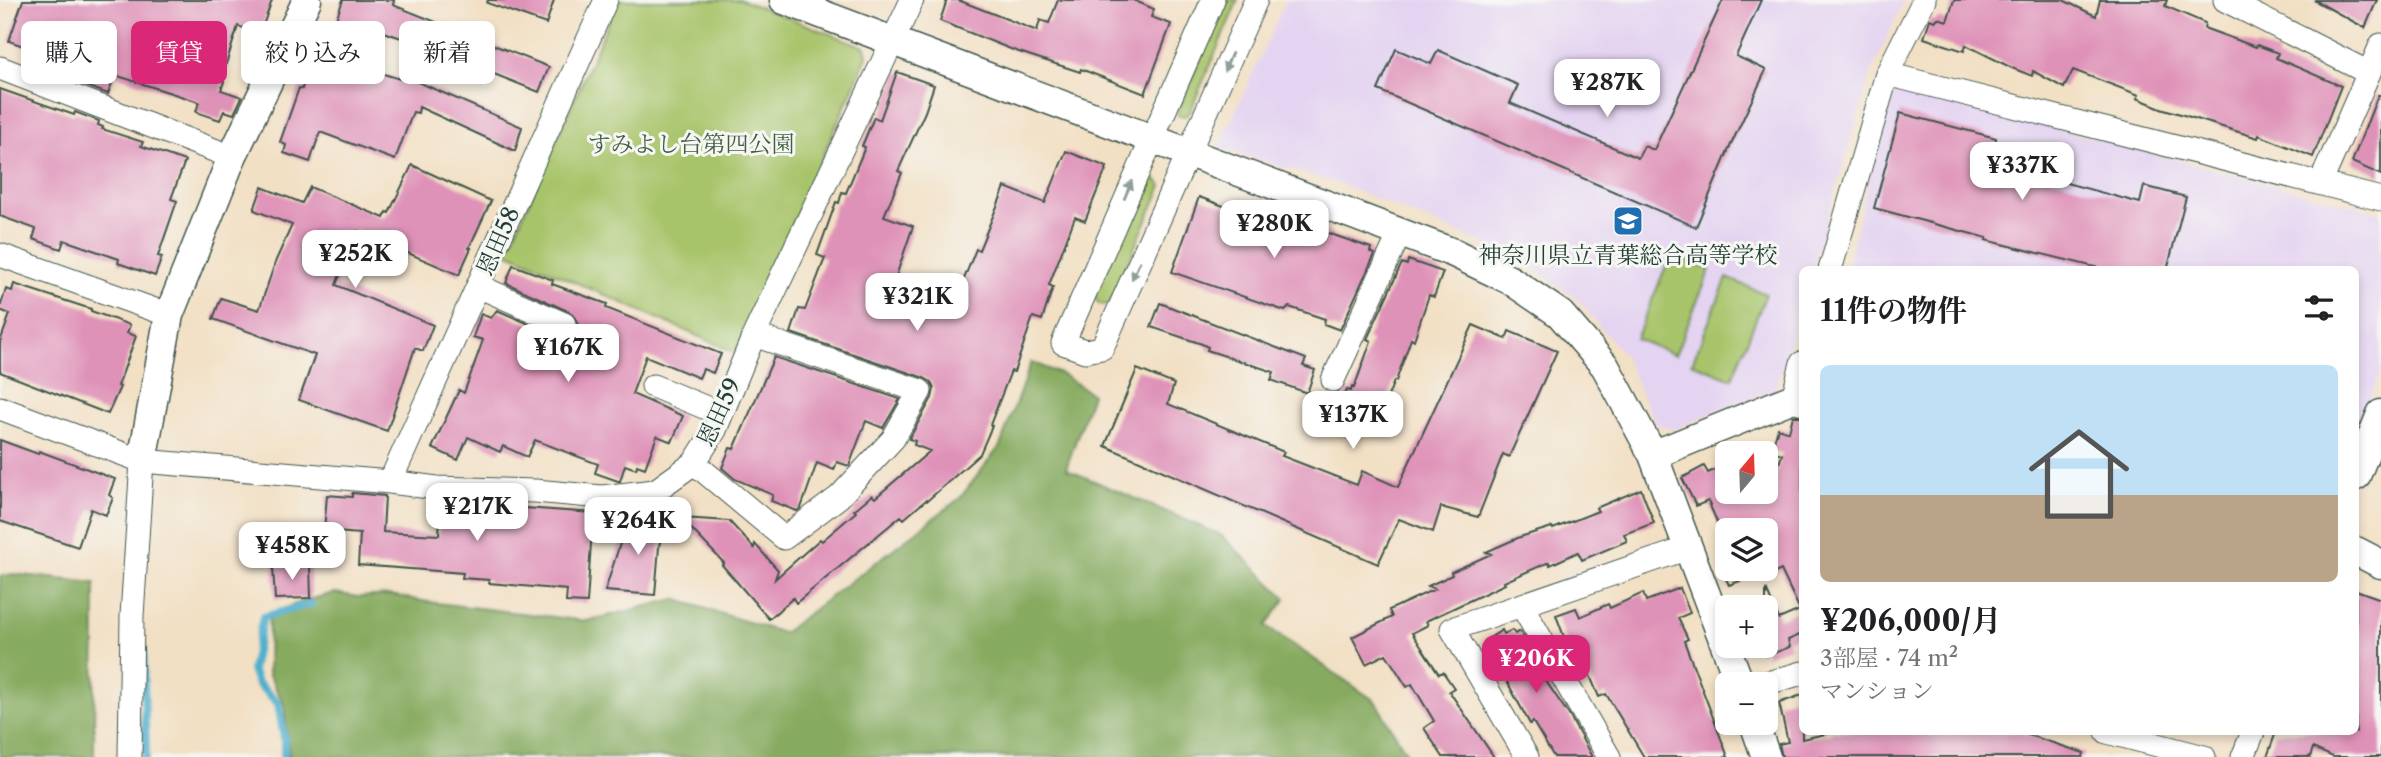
<!DOCTYPE html>
<html lang="ja">
<meta charset="utf-8">
<style>
:root{--surface:#fff;--page:#f2f2f2;--text:#202124;--muted:#757577;--line:#e0e0e0;--accent:#db2777}
body{margin:0;font-family:"Libre Caslon Text","Noto Serif JP",serif;background:var(--page);color:var(--text);height:100vh;display:flex;flex-direction:column;font-size:26px;white-space:nowrap}
*{box-sizing:border-box;margin:0}
p{font-size:23px;color:var(--muted)}
.icon{flex:none;width:38px;height:38px;fill:none;stroke:currentColor;stroke-width:2;stroke-linecap:round;stroke-linejoin:round}
.map{position:relative;flex:1;overflow:hidden}
.sheet{position:absolute;left:1799px;top:266px;width:560px;height:469px;display:flex;flex-direction:column;background:var(--surface);border-radius:10px;box-shadow:0 4px 10px #0003}
.sheet>*{flex:none}
.hud{position:absolute;left:21px;top:21px;width:665px;height:63px;display:flex;gap:14px}
.needle{width:46px;rotate:19deg}
.tools{position:absolute;left:1715px;top:441px;display:grid;gap:14px}
.tools a{display:grid;place-items:center;width:63px;height:63px;border-radius:10px;background:var(--surface);box-shadow:0 4px 10px #0003;font-size:35px}
.price{position:absolute;translate:-50% -60px;padding:0 16px;border-radius:14px;background:#fff;color:#222;font-size:23px;line-height:46px;filter:drop-shadow(0 2px 4px #0008)}
.price::after{content:'';position:absolute;left:50%;top:42px;width:21px;height:16px;margin-left:-10px;background:inherit;clip-path:polygon(0 0,100% 0,50% 100%)}
.price.selected{background:var(--accent);color:#fff}
ul{padding:0;list-style:none}
li{display:grid;align-content:center;gap:14px;height:371px;padding:0 21px}
li+li{border-top:2px solid var(--line)}
li span{display:grid;place-items:center;height:217px;border-radius:10px;color:#555}
li>.icon{margin-inline-start:auto}
span .icon{width:126px;height:126px;fill:#fffc;stroke-width:1}
li b{font-size:30px}
h2{display:flex;justify-content:space-between;align-items:center;height:84px;padding:0 21px;font-size:30px}
.pill{padding:0 24px;border-radius:10px;background:var(--surface);box-shadow:0 4px 10px #0003;font-size:24px;line-height:63px}
.pill.selected{background:var(--accent);color:#fff}
.map>svg:first-child{display:block}
</style>
<div class="map">
<svg width="2381" height="757" viewBox="0 0 2381 757">
<rect width="100%" height="100%" fill="#f6f6f2"/>
<filter id="ink" filterUnits="userSpaceOnUse"><feTurbulence type="fractalNoise" baseFrequency=".0143" numOctaves="2"/><feDisplacementMap in="SourceGraphic" scale="14" xChannelSelector="R" yChannelSelector="G"/><feConvolveMatrix kernelMatrix="1 2 1 2 8 2 1 2 1" color-interpolation-filters="sRGB"/></filter>
<filter id="wash" filterUnits="userSpaceOnUse"><feTurbulence type="fractalNoise" baseFrequency=".00686" numOctaves="4" result="noise"/><feDisplacementMap in="SourceGraphic" scale="28" xChannelSelector="R" yChannelSelector="G"/><feGaussianBlur stdDeviation="1.57" result="paint"/><feColorMatrix in="noise" values="0 0 0 0 0 0 0 0 0 0 0 0 0 0 0 0 0 1.4 0 .05"/><feComposite in="paint" operator="in"/></filter>
<g filter="url(#wash)">
<rect width="100%" height="100%" fill="#f2e0c5"/>
<!-- built -->
<path fill="#e4d3f1" d="M1286,0h618l-34,75 -58,194 -10,1v30l-26,88 -103,42 -17,-6 -33,-70 -46,-55 -58,-41 -179,-74 -121,-36z
M1905,89l476,124v158l-25,61v-162h-510l43,-170z"/>
<!-- green -->
<path fill="#a8c46a" stroke="#64804f" stroke-width="2" d="M618,0h123l124,47 2,9 -131,297 -229,-101z
M1226,0h12l-48,112 -5,4 -7,-1v-5z
M1154,178l8,8 -52,116 -3,3 -8,-1 -5,-8 48,-111 5,-5z
M1671,254l39,16 -35,85 -39,-16z
M1727,278l39,16 -34,85 -40,-16z"/>
<!-- forest -->
<path fill="#86aa5e" stroke="#527449" stroke-width="2" d="M1031,362l32,13 29,19 -26,75 155,66 65,63 -20,28 109,75 34,56h-1120l-5,-53 -16,-30 1,-60 35,-13 31,-8 23,4 33,-2 37,7 159,19 88,-22 108,34 177,-135 40,-52z
M14,574l81,9 -1,174h-94v-181z"/>
<g fill="none" stroke-linecap="round" stroke-linejoin="round">
<!-- stream -->
<path stroke="#50b0ce" stroke-width="8" d="M143,648l3,109
M284,757v-19l-6,-35 -21,-20 -5,-13 11,-53 48,-13"/>
</g>
<g id="blocks">
<!-- building -->
<path fill="#df92b8" d="M23,0h249l-12,34 -22,-8 -17,54 3,2 -3,8 21,7 -8,17 -10,-3 -4,9 -24,-8 3,-10 -84,-27 -7,19 -24,-9 7,-21 -49,-17 -2,5 -31,-11z
M343,0h51l-1,5 156,62 -10,25 -122,-49 -49,-16 -13,38 48,15 1,-4 118,51 -7,24 -96,-44 -1,6 -5,-1 -18,48 -75,-28 -10,30 -26,-9 2,-8 -6,-3 19,-54 3,1 12,-39 6,2 2,-6 4,1z
M488,0h66l-8,24 -59,-21z
M947,0h11l79,31 3,-11 9,3 9,-23h75l21,9 -3,8 20,7 -26,70 -64,-25 -1,3 -67,-22 -73,-29z
M1723,0h38l-25,56 30,14 -37,79 -33,78 -318,-137 18,-41 35,15 7,-14 80,35 -8,18 128,55 6,-12 10,4z
M1954,0h109l33,16 4,-16h67l-2,6 40,17 -1,5 52,19 1,-2 21,8 -2,5 65,28 -28,71 -54,-22 -1,3 -97,-30 -24,-10 2,-3 -66,-25 -9,18 -31,-17 -1,5 -20,-8 -46,-23 -2,6 -40,-13 6,-19 5,2 3,-3 9,3z
M2314,0h63l-12,28z
M897,72l37,13 -9,27 -27,59 4,2 -18,43 29,10 -23,68 60,20 26,-65 3,1 26,-63 40,16 21,-52 41,16 -22,54 -10,-4 -26,68 4,2 -11,33 -9,-3 -19,55 -3,-1 -21,54 2,1 -12,28 -53,47 -1,-1 -22,19 -3,-3 -105,87 -3,-5 -24,21 -47,-54 2,-2 -43,-45 48,3 25,27 1,-4 23,26 -3,9 45,-40 2,2 34,-29 -2,-2 18,-15 3,3 55,-47 -16,-6 1,-4 -6,-2 23,-41 2,-9 -3,-7 -7,-4 -133,-45 8,-24 6,1 20,-52 -8,-3 19,-53 3,1 3,-11 4,1 19,-46 -3,-1 12,-29 6,3z
M0,89l74,26 1,-3 24,9 -1,4 5,2 -1,2 41,13 -2,4 44,15 -14,38 6,2 -19,55 4,1 -7,19 -37,-13 1,-4 -55,-19 -3,9 -28,-10 3,-10 -36,-13z
M2378,95h3v80l-29,-13z
M1900,113l96,25 -3,25 147,40 4,-17 42,11 -19,73h-60l-121,-30 1,-2 -113,-30z
M412,165l79,36 -22,47h2l-12,27 -102,-44 -21,54 97,40 -10,26 -8,-3 -28,83 -88,-31 16,-45 -102,-36 8,-21 38,12 17,-50 16,-35 -38,-15 8,-23 40,16 8,-16 74,31 3,-6 2,1z
M1199,197l30,11 2,-6 28,9 2,-5 62,21 -1,4 49,17 -1,4 5,2 -35,76 -16,-6 1,-5 -36,-12 -4,4 -113,-39z
M1408,260l35,12 -9,25 -5,-2 -15,45 -3,-1 -15,42h-2l-17,44 -38,-14 8,-21 4,1 1,-4 2,1 17,-47 -4,-2 35,-76 5,2z
M513,265l40,15 -1,4 55,20 -1,4 115,46 -8,19 -10,-4 -4,9 -53,-22 -14,38 51,22 -11,26 -15,-6 -12,32 -8,-3 -1,4 -11,-4 -5,16h-2l-23,-8 3,-9 -63,-24 -8,17 -24,-11 -3,6 -32,-15 -10,23 -26,-12 27,-58 5,3 19,-53 -10,-3 8,-23 10,4 6,-8 62,27 13,-1 4,-6 2,-8 -8,-10 -64,-29z
M14,284l77,25v2l39,14 -3,8 9,3 -18,50 2,1 -12,27 -108,-42v-30l10,-28 -10,-4v-2l6,-19 6,2z
M1160,303l146,56 -3,7 12,4 -8,23 -36,-13 3,-8 -67,-22 1,-3 -6,-3 -51,-17z
M1473,325l33,14 3,-8 48,20 -48,106 -6,-3 -25,63 -37,-10 -8,25 -34,-13 -21,45 -273,-118 32,-77 37,15 -6,20 116,48 -2,4 75,29 5,-14 36,16z
M774,357l126,42 -17,29 -17,-7 -17,45 -12,-4 -3,8 -17,-7 -16,45 -4,3 -26,-10 2,-6 -38,-16 -13,-11 8,-20 4,1z
M1793,416h9v218l-14,6 2,7 -24,9v-67l13,30 21,-9 -19,-40 -6,3 -2,-4 -44,16 -10,-20 8,-3v7h39v-39h-39v15l-19,-44 -12,5 -14,-28 22,-12 4,7 19,-9v28h44l11,-38 -11,-3 7,-23 11,4z
M0,440l38,14 1,-3 76,28 -6,16 4,3 -7,17 -15,-6 -13,38 -78,-26z
M1641,489l13,34 -30,11 3,7 -45,19 -4,-8 -28,13 -1,-3 -45,20 1,2 -79,37 2,4 -16,8 27,41 4,-2 11,16 -5,3 45,66h-51l-19,-29 10,-7 -22,-37 -5,3 -21,-33 -20,10 -14,-27 40,-20 -3,-7 46,-21 -7,-3 24,-11 -1,-3 40,-18 -5,-2 34,-15 32,-10 1,2 45,-18 -2,-3z
M352,493l33,3 -2,36 56,3 2,-33 152,11 -6,90 -21,-1 1,-12 -78,-7v-3l-27,-2 1,-5 -105,-8 2,-31 -36,-3 3,-36 25,2z
M629,515l36,2 -6,30 -4,48 -50,-4z
M310,565l1,33 -36,1 -2,-32z
M1680,588l10,25 -12,5 10,21 -4,2 44,116h-84l-38,-63 -7,3 -20,-47 -9,3 -14,-38 20,-7 4,9 28,-13 2,4 33,-15 3,8z
M2356,590l25,9v158h-48l-20,-9 -3,9h-43l9,-25h80z
M1502,630l2,4 8,-4 3,4 5,-3 20,33 5,12 -2,1 26,38 23,42h-38l-21,-35 -3,2 -45,-83z
M1802,695v44l33,-7h184l65,21 -1,4h-301l-3,-13 9,-2 -9,-39z"/>
</g>
</g>
<g filter="url(#ink)">
<use href="#blocks" fill-opacity="0" stroke="#3f554a" stroke-width="2"/>
<g fill="none" stroke-linecap="round" stroke-linejoin="round">
<!-- minor casing -->
<g stroke="#3f554a" stroke-width="25">
<path id="minor" d="M1213,0l-150,343 22,8 17,-3 154,-348
M2225,0l144,73
M0,68l232,89
M1887,74l494,125
M2321,182l60,-137
M0,255l169,60
M1830,270l57,-196 37,-74
M478,286l86,38
M1333,380l67,-147
M653,386l68,28
M1793,398l9,-35
M0,408l142,53 248,21 47,6 98,3 67,6 53,-6 39,-28 21,-33 39,-95 158,-335
M694,463l90,75 55,-41 54,-58 27,-48 -166,-56
M390,482l216,-482
M1522,606l87,151
M1764,684l38,-11
M2107,732l97,25
M130,757l2,-141 10,-155
M1527,757l-75,-128 236,-81
M2243,757l10,-25"/>
</g>
<!-- tertiary casing -->
<g stroke="#3f554a" stroke-width="31">
<path id="tertiary" d="M784,0l670,253 56,27 50,34 45,52 48,89 87,229
M1653,455l140,-57 9,2
M142,461l27,-146 63,-158 75,-157
M2356,476l25,-62
M2356,551l25,13
M1754,723l12,34"/>
</g>
<!-- minor -->
<use href="#minor" stroke="#fff" stroke-width="23"/>
<!-- tertiary -->
<use href="#tertiary" stroke="#fff" stroke-width="28"/>
</g>
<!-- one-way arrows -->
<defs><path id="oneway-solid" d="M-6-.8H1V-3.2L6.5 0L1 3.2V.8H-6Z" transform="scale(1.75)"/></defs>
<g fill="#8f9e9a">
<use href="#oneway-solid" transform="translate(1228 62) rotate(114)"/>
<use href="#oneway-solid" transform="translate(1128 190) rotate(-67)"/>
<use href="#oneway-solid" transform="translate(1136 270) rotate(114)"/>
</g>
</g>
<!-- icons -->
<defs>
<g id="school-square" transform="scale(1.575)"><rect x="-9" y="-9" width="18" height="18" rx="4" fill="#1f6fb2" stroke="#f6f6f2"/><path d="M0-5L7-2L0 1L-7-2ZM-4 1L0 2.5L4 1V4Q0 6-4 4Z" fill="#fff"/></g>
</defs>
<g fill-rule="evenodd">
<use href="#school-square" x="1628" y="221"/>
</g>
<g text-anchor="middle" stroke-width="6" stroke-linejoin="round" paint-order="stroke">
<!-- park labels -->
<g font-size="23" fill="#415f42" stroke="#f6f6f2">
<text x="691" y="152">すみよし台第四公園</text>
</g>
<!-- street labels -->
<g font-size="23" fill="#1f3d34" stroke="#f6f6f2">
<text transform="translate(498 241) rotate(-66)" y="8">恩田58</text>
<text transform="translate(719 412) rotate(-65)" y="8">恩田59</text>
</g>
<!-- poi labels -->
<g font-size="23" fill="#1f3d34" stroke="#f6f6f2">
<text x="1628" y="263">神奈川県立青葉総合高等学校</text>
</g>
</g>
</svg>
<div class="tools">
<a><svg class="needle" viewBox="-14 -14 28 28"><path d="M0-13l5 13h-10z" fill="#e53935"/><path d="M0 13l5-13h-10z" fill="#757577"/></svg></a>
<a><svg class="icon" aria-label="layers" viewBox="0 0 24 24"><path d="M12 4l9 5-9 5-9-5zM3 14l9 5 9-5"/></svg></a>
<a>+</a>
<a>−</a>
</div>
<b class="price" style="left:1607px;top:119px">¥287K</b>
<b class="price" style="left:2022px;top:202px">¥337K</b>
<b class="price" style="left:1274px;top:260px">¥280K</b>
<b class="price" style="left:355px;top:290px">¥252K</b>
<b class="price" style="left:917px;top:333px">¥321K</b>
<b class="price" style="left:568px;top:384px">¥167K</b>
<b class="price" style="left:1353px;top:451px">¥137K</b>
<b class="price" style="left:477px;top:543px">¥217K</b>
<b class="price" style="left:638px;top:557px">¥264K</b>
<b class="price" style="left:292px;top:582px">¥458K</b>
<b class="price selected" style="left:1536px;top:695px">¥206K</b>
<div class="hud">
<a class="pill">購入</a>
<a class="pill selected">賃貸</a>
<a class="pill">絞り込み</a>
<a class="pill">新着</a>
</div>
<section class="sheet">
<h2>11件の物件<svg class="icon" aria-label="filters" viewBox="0 0 24 24"><path d="M4 7h16M4 17h16"/><circle cx="9" cy="7" r="2"/><circle cx="15" cy="17" r="2"/></svg></h2>
<ul>
<li><span style="background:linear-gradient(#bfe0f5 60%,#b9a48a 0)"><svg class="icon" aria-label="home" viewBox="0 0 24 24"><path d="M3 11l9-7 9 7M6 9v11h12V9"/></svg></span><div><b>¥206,000/月</b><p>3部屋 · 74 m²</p><p>マンション</p></div></li>
</ul>
</section>
</div>
